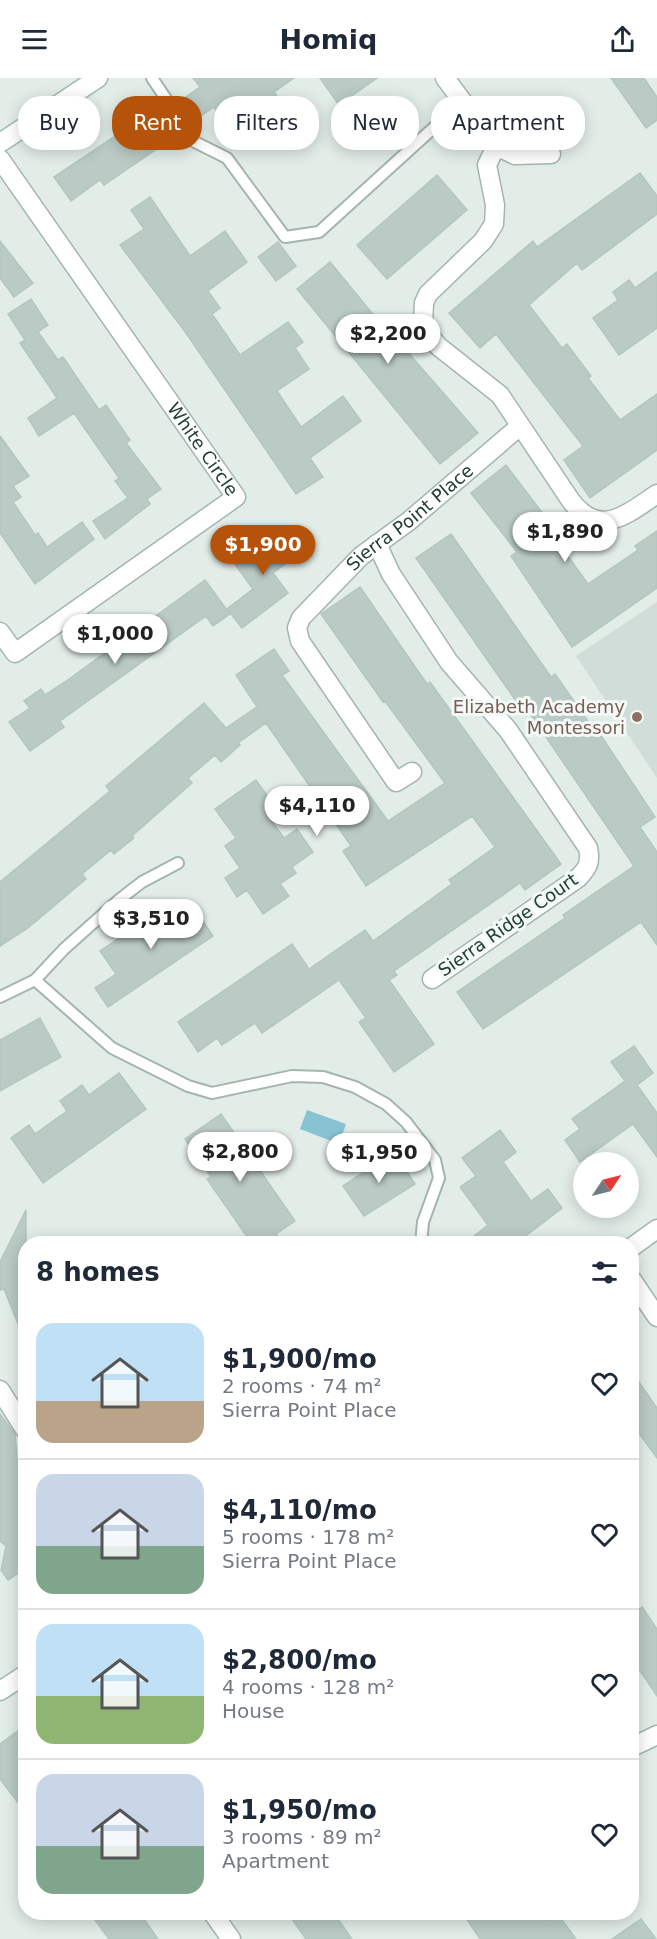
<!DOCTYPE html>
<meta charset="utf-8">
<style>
:root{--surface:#fff;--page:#f2f2f3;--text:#1f2937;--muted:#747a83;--line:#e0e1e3;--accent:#b45309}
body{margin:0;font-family:"DejaVu Sans",sans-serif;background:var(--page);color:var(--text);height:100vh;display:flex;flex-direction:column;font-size:22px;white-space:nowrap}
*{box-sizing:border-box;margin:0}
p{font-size:20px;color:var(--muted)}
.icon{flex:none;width:33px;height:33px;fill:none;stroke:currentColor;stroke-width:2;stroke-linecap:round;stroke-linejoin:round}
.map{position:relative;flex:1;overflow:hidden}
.panel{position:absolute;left:18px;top:1158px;width:621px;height:684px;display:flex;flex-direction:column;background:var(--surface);border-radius:24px;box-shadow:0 3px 15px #0003}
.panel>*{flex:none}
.guide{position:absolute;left:18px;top:18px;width:621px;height:54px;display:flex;gap:12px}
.needle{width:39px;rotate:55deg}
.buttons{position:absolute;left:573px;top:1074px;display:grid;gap:12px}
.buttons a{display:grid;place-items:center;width:66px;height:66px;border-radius:50%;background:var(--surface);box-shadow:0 3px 15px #0003;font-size:30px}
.price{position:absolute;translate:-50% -51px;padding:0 14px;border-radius:21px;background:#fff;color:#222;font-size:20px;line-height:39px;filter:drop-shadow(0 2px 3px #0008)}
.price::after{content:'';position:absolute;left:50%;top:36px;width:18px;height:14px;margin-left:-9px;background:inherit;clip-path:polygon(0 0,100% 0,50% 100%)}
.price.selected{background:var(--accent);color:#fff}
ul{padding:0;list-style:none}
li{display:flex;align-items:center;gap:18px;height:150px;padding:0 18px}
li+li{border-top:2px solid var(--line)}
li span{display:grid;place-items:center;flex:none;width:168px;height:120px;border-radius:18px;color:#555}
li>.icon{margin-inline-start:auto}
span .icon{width:72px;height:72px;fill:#fffc;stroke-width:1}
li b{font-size:26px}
h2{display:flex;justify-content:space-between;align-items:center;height:72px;padding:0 18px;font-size:26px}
.tag{padding:0 21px;border-radius:24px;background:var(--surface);box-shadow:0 3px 15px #0003;font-size:21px;line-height:54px}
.tag.selected{background:var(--accent);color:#fff}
header{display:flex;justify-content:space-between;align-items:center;height:78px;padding:0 18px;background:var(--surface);font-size:27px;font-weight:700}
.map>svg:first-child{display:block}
</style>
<header><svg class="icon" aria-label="menu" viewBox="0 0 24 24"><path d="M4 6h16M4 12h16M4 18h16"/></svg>Homiq<svg class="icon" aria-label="share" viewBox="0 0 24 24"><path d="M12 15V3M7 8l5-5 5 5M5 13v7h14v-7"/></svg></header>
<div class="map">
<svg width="657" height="1861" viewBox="0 0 657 1861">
<rect width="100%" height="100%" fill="#e2ede8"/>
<!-- built -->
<path fill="#d0ddd8" d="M657,524v176l-81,-122z"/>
<!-- water -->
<path fill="#88c3d4" d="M307,1032l39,14 -7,20 -39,-15z"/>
<!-- building -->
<path fill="#bacac5" stroke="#b4c6c0" stroke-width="1.5" d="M193,0h101l-20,14 16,22 -33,23 -16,-23 -15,10 -12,-17 -17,12 -14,-20 17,-12z
M320,0h57l-38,27z
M611,0h33l13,19v23l-11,8z
M139,42l19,28 -54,37 -4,-5 -29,21 -17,-24z
M640,95l17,23v18l-75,56 -5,-7 -48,42 33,43 5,-4 24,32 -3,2 32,42 37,-26v56l-67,48 -26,-38 19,-14 -87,-112 -16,14 -31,-35 84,-72 4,6z
M437,97l30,35 -80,69 -30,-34z
M150,119l40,59 35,-25 22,31 -39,29 12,17 -8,6 28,41 48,-33 15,20 -8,6 14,21 -32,22 24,36 42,-31 18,25 -51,37 13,19 -27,17 -110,-161 -66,-88 24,-16 -13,-19z
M0,163l33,42 -19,14 -14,-19z
M278,164l18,24 -20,15 -18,-24z
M330,184l74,90 2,-2 72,83 -38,31 -143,-175z
M657,194v56l-38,27 -26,-37 25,-18 -5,-8 16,-12 6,8z
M31,221l17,26 -10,7 20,28 5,-3 36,53 7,-5 24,35 -4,3 35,46 -14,10 3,5 -45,35 -12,-18 35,-23 -13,-17 4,-3 -45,-65 -35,23 -11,-18 29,-20 -37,-55 5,-3 -17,-26z
M0,358l29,40 -16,10 8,11 -8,5 22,33 3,-2 9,14 35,-25 12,17 -59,45 -35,-51z
M506,387l38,50 -4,2 48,67 50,-34 -3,-4 22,-15v57l-85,59 -61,-91 6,-4 -46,-59z
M283,449l18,25 -28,21 15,20 -46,35 -15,-19 26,-20 -19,-26z
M451,456l100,143 4,-3 39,56 2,-2 59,89 -15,10 17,25v93l-16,-23 -158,107 -26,-37 108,-74 -2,-3 71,-49 -114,-167 -4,2 -100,-143z
M205,502l25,34 -17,12 -7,-10 -146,105 4,6 -34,24 -21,-29 21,-14 -6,-7 17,-12 4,6 20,-13z
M360,509l67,97 3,-2 131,182 -36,26 -5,-7 -126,88 3,4 -8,5 45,64 -40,28 -35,-50 7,-4 -27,-38 -77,53 -7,-10 -33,22 -5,-7 -19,14 -20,-30 114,-78 17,25 56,-39 8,11 79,-57 -3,-4 46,-33 -23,-31 -106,70 -23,-35 8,-5 -85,-123 -28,20 2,2 -19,17 -6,-7 -27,23 4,5 -60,53 2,2 -20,16 -3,-4 -29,24 4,5 -58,49 -28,18v-64l110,-91 -4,-5 98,-83 22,25 31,-21 -21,-32 38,-26 15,22 -7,4 106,146 57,-38 -60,-82 -2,1 -62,-88z
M256,702l16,22 -9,7 21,29 13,-9 16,23 -21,15 4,6 -16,11 9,12 -26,18 -16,-24 -10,7 -12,-19 15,-10 -15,-22 11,-8 -21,-29z
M191,825l22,33 -105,71 -13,-19 21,-14 -16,-23 64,-43 6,8z
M40,940l21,39 -61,34v-51z
M634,968l19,27 -16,12 20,28v44l-24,-33 -53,38 -15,-22 15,-11 -8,-10 53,-38 -14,-19z
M119,995l27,36 -103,74 -32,-45 18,-13 6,9 32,-23 -7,-10 22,-16 7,10z
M221,1036l74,107 -19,13 7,10h-31l-45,-65 4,-2 -26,-38z
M500,1052l16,22 -13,10 28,39 17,-12 14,19 -47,36h-51l24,-19 -28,-38 16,-11 -14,-18z
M394,1074l21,32 -51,32 -21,-30z
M26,1132v131h-1l-21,-52 -4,1v-28z
M632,1294l25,36v50l-21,-29 4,-2 -8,-11z
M0,1336l15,20 4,47h4l3,24v63l-18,12 -7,-10 5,-24 -6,-5z
M642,1529l15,22v67l-25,-37v-44z
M26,1647v88l-26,-34v-35z
M89,1834h50l19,27h-49z
M287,1834h46l19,27h-46z
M462,1834h78l6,9 11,-8 19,26h-96z
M641,1841l15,20h-44z"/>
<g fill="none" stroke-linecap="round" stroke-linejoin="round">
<!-- lane casing -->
<g stroke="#a4b5b0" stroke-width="14">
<path id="lane" d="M152,0l43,64 32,16 58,79 34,-5 143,-130
M35,902l77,68 76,38 24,7 80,-17 31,1 32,10 31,17 20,18 29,38 4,18 -16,44 -2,22
M0,919l35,-17 29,-31 56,-50 22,-17 36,-19"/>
</g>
<!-- street casing -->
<g stroke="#a4b5b0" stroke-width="21">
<g id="street">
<path d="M445,0l51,68 19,9 36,-1"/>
<path d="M496,68l-9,19 8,40 -1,19 -11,17 -55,53 -4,9 -1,20 3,8 12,15 62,49 71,106c29,38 56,13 86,-7"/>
<path id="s1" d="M0,81l236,338 -221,156 -15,-21"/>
<path d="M377,466l14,30 58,88 59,68 80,118c3,14 0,20 -10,30l-146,101"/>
<path id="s2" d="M412,694l-16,10 -96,-141 -3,-13 4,-10 60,-62 48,-35 111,-95"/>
<path d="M632,1169l25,-18"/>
<path d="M632,1202l25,37"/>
<path d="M0,1312l26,41"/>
<path d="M0,1613l26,-17"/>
<path d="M632,1669l25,-12"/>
<path d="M212,1834l19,27"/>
</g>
</g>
<!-- secondary casing -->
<g stroke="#a0b9b1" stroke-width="21">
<path id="secondary" d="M0,65l98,-65"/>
</g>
<!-- lane -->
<use href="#lane" stroke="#fff" stroke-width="10"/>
<!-- street -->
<use href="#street" stroke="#fff" stroke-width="18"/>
<!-- secondary -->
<use href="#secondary" stroke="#fff" stroke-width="18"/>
</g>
<!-- markers -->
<circle fill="#8d6e63" stroke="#f2f9f6" stroke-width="2" cx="637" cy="639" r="6"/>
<g text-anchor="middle" stroke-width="6" stroke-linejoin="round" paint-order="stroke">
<!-- street labels -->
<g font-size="18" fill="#213e38" stroke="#f2f9f6">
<text dy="6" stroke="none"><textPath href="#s1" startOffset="354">White Circle</textPath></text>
<text dy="6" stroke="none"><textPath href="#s2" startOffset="362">Sierra Point Place</textPath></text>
<text transform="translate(508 847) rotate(-35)" y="6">Sierra Ridge Court</text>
</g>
<!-- education labels -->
<g font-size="18" fill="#785e54" stroke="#f2f9f6" text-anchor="end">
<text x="625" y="635">Elizabeth Academy<tspan x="625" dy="21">Montessori</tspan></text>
</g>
</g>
</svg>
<div class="buttons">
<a><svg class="needle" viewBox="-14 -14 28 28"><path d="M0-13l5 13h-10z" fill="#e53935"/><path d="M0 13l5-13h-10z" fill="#747a83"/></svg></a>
</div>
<b class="price" style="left:388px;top:287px">$2,200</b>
<b class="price" style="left:565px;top:485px">$1,890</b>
<b class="price selected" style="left:263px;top:498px">$1,900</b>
<b class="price" style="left:115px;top:587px">$1,000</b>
<b class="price" style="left:317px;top:759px">$4,110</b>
<b class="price" style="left:151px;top:872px">$3,510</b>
<b class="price" style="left:240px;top:1105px">$2,800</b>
<b class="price" style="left:379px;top:1106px">$1,950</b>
<div class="guide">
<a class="tag">Buy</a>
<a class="tag selected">Rent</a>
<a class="tag">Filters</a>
<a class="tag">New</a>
<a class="tag">Apartment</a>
</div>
<section class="panel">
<h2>8 homes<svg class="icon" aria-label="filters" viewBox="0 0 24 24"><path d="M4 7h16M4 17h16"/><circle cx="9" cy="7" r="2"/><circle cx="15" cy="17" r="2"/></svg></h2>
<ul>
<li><span style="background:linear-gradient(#bfe0f5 65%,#b9a48a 0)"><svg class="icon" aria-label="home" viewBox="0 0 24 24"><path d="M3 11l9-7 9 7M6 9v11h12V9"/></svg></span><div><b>$1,900/mo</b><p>2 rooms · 74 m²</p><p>Sierra Point Place</p></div><svg class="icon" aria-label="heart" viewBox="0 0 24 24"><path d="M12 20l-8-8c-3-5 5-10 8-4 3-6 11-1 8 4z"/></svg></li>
<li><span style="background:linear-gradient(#c9d6e8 60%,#7fa58c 0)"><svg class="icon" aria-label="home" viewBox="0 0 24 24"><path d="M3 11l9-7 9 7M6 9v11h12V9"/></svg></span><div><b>$4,110/mo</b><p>5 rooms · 178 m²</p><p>Sierra Point Place</p></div><svg class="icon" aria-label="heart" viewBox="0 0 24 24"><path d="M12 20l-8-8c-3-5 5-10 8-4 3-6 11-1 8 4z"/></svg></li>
<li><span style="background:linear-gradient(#bfe0f5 60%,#8fb573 0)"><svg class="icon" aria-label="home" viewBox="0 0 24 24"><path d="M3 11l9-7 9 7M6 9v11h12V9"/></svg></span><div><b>$2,800/mo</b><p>4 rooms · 128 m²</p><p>House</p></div><svg class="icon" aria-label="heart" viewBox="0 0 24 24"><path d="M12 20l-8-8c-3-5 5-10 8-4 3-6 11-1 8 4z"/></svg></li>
<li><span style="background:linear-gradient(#c9d6e8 60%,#7fa58c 0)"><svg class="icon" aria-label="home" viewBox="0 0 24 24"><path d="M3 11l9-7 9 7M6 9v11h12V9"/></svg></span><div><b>$1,950/mo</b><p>3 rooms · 89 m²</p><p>Apartment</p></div><svg class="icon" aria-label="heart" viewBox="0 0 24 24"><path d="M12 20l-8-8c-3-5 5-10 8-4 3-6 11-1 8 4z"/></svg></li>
</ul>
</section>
</div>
